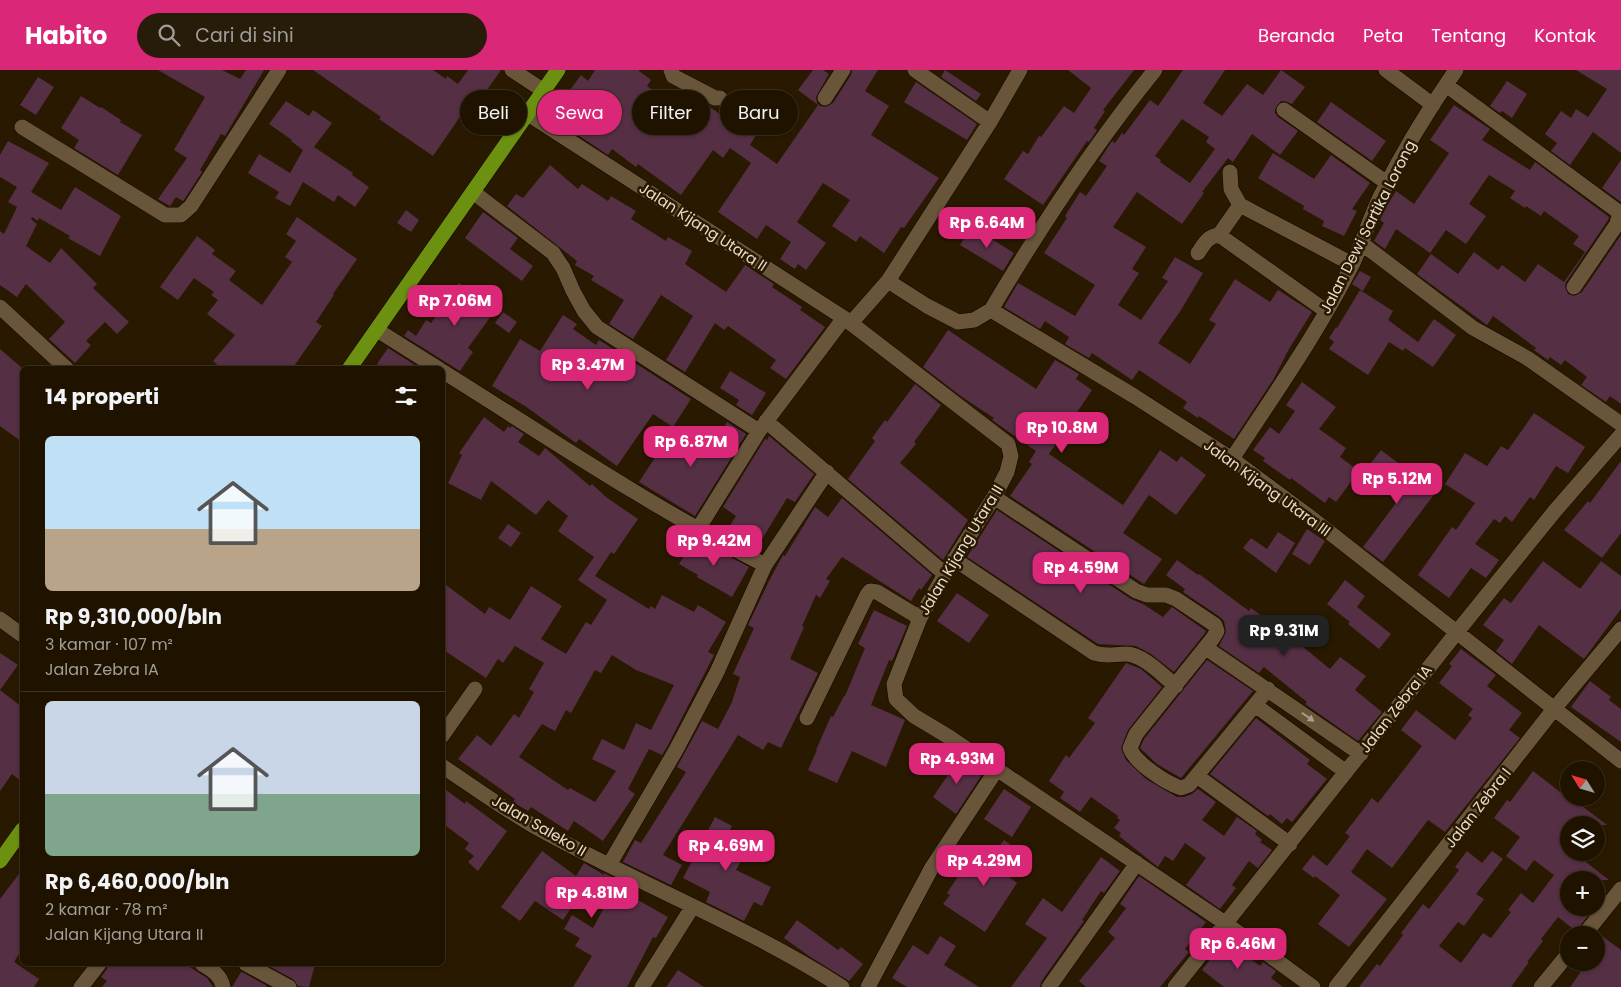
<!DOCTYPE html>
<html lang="id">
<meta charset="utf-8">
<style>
:root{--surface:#1f1300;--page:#271c0a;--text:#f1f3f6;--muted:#a19e99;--line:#3c3222;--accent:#db2777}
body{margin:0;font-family:Poppins,sans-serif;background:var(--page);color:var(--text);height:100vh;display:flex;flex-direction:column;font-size:19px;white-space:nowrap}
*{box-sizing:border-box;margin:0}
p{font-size:16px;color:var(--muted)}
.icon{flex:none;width:28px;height:28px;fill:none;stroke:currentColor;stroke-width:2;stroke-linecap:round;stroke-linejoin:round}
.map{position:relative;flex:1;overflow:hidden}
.sheet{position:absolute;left:20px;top:296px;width:425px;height:600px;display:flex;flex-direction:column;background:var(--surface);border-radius:8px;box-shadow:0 1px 4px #0004,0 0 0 1px var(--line)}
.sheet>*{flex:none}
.guide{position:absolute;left:460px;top:20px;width:475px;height:45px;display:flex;gap:10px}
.needle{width:32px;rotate:307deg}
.tools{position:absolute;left:1560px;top:691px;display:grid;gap:10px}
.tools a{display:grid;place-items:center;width:45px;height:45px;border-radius:50%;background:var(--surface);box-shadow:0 1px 4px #0004,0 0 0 1px var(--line);font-size:25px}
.price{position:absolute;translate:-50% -42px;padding:0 11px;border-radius:10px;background:var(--accent);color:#fff;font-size:16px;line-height:32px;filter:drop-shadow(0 1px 2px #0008)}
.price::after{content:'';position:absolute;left:50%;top:30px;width:15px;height:11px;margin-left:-8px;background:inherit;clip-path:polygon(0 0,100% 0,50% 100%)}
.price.on{background:#222;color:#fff}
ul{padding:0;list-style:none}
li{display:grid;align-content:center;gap:10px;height:265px;padding:0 25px}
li+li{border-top:1px solid var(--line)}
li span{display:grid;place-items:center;height:155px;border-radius:8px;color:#555}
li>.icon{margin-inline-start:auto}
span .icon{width:90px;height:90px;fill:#fffc;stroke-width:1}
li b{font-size:21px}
h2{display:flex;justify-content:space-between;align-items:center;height:60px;padding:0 25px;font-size:21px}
.tag{padding:0 18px;border-radius:22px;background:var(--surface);box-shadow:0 1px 4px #0004,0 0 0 1px var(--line);font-size:18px;line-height:45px}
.tag.on{background:var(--accent);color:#fff}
header{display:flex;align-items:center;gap:30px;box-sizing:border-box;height:70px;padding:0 25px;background:var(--accent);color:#fff}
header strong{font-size:24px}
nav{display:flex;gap:28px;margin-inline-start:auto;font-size:18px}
.search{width:350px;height:45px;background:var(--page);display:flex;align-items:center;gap:12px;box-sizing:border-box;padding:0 18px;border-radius:28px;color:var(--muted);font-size:19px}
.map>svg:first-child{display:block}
</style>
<header>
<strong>Habito</strong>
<div class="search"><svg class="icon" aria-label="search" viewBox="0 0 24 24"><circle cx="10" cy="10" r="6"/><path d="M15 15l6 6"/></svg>Cari di sini</div>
<nav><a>Beranda</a><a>Peta</a><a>Tentang</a><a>Kontak</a></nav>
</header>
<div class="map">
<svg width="1621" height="917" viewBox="0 0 1621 917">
<rect width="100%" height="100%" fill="#291900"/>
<!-- building -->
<path fill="#552f44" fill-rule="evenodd" d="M158,0h64l18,9 6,-9h18l-39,66 -4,-2 -21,36 2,2 -18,28 -1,1 -7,-4 -6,9 -12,-7 29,-41 -13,-8 31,-53z
M313,0h120l13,9 1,-3 11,8 10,-14h33l-16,23 -6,-4 -46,67 -54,-37 2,-2z
M595,0h43l13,10 -4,6 53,38 11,-16 15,10 15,-24 14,9 -13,22 14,10 -6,10 27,19 41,-59 -20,-15 15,-20h10l6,4 -13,23 1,6 3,3 5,1 8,-4 18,-28 1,-5h26l-13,21 24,15 -18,29 68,43 -35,50 -3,-1 -17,26 -24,-17 -4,6 -24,-16 18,-26 -27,-17 -26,39 29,21 -20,27 -8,-6 -3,5 -15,-10 11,-17 -25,-17 -9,14 -39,-27 33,-49 -21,-15 -7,10 -10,-8 -32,45 -43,-31 -2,3 -24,-18 -4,6 -56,-37 20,-27 -2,-1 11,-15 7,6z
M945,0l36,24 -5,7 -35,-24z
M1068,0h66l-31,40 2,1 -11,17 3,2 -8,12 -2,-1 -44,64 -39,-26 19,-28 5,3 11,-18 2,1 23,-31 10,7 17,-25z
M1183,0h42l-22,33 19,13 25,-32 16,11 18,-25 24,17 -13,17 -7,-3h-4l-6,8v4l3,4 20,14 -18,24 -28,-21 -19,28 -5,-4 -26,34 2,1 -22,31 -45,-32 -24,35 33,20 -14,22 7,4 -21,32 23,15 27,-39 -6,-3 13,-21 28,16 -22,37 -23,33 32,21 26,-40 -7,-4 26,-41 35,23 8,-12 34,22 -23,37 -16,31 -39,59 -35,-23 -1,2 -15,-10 4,-6 -48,-32 -7,10 -40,-27 -3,5 -24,-14 4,-7 -24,-16 -5,8 -36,-22 14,-24 57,33 20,-31 -51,-32 23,-35 -2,-2 15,-24 6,4 21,-30 -8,-5 13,-20 3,2 7,-10 2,2 26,-35 8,6zM1182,49l27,18 -3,5 9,7 -25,34 -30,-21 1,-2 -6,-4z
M1576,0h45v83l-28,-21 -23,33 -19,-14 6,-8 -12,-9 16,-23 10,7 5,-9 12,8 19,-28z
M38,7l16,10 -18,28 -16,-10z
M1507,11l20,13 -15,24 -10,-7 -2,2 -10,-7z
M916,12l61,42 -10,16 -63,-38z
M81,26l19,12 1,-1 20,13 -1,2 22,13 -24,40 -44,-27 5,-8 -18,-12z
M286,31l23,15 4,-6 19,13 -18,24 39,26 -1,2 17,12 -14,20 -17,-12 -4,7 -31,-20 -13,24 -15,-8 4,-6 -31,-19 11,-19 31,19 13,-23 -12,-9 1,-1 -23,-16z
M1331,32l55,39 -14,20 -55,-39z
M1454,35l36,24 -8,11 48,30 5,-8 74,55 -1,3 -42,62 -1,5 3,7 6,2 8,-4 39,-57v169l-11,-8 -4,6 -25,-17 6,-8 -22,-17 -4,5 -11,-8 -2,3 -14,-10 2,-2 -43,-32 -6,9 -70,-51 14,-20 27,20 16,-22 24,18 4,-5 23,17 13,-18 26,18 21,-30 -12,-8 6,-8 -35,-25 -3,5 -15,-10 -1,2 -15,-10 5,-7 -26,-16 -20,29 17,12 -20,28 -20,-14 -16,23 -34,-24 -11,20 -11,-8 10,-18 -4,-3 5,-11 11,-18 18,13 35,-51 -19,-13z
M8,71l41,22 -18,29 30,18 14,-23 46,29 -21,40 -32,-18 2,-2 -31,-18 -1,3 -6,-4 -1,2 6,5 -11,22 24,17 11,-15 36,36 -4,4 36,34 -12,12 -12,-12 -19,19 5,4 -16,18 -26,-24 16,-17 -39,-38 -9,13 -17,-12v-54l4,3 13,-27 -9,-5 9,-15 -17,-10v-22z
M1273,83l41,26 17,-24 39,28 -18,26 5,2 -13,25 -22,-10 2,-5 -21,-12 1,-3 -46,-28z
M1621,90v42l-19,-14z
M550,95l28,24 4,-5 26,17 3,-5 25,15 -5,8 35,22 2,-4 24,14 -7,13 41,28 19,-27 29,19 -2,3 30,20 -2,3 25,17 -39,52 -16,-11 6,-8 -48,-34 -4,4 -9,-7 -30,49 -19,-12 27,-44 -32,-21 -28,44 -24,-15 15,-24 -33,-20 3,-4 -19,-11 2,-4 -70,-55 9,-12 7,4z
M406,140l13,10 -8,12 -14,-9z
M483,142l35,26 -8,11 23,17 -11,15 -57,-43z
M297,147l60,42 -24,35 1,1 -18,27 6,4 -30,43h-70l-9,-8 22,-26 -28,-21 11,-14 -7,-5 3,-3 -20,-14 -16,22 -18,-13 37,-51 18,14 -3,4 24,17 -7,9 33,25 30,-43 -7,-5 11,-16 -10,-7z
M971,156l43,27 -11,18 -43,-26z
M1360,201l11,6 -8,14 -11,-7z
M459,213l37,26 -28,39 5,4 -13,19 -56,-35 4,-6 8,6 10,-16 5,3z
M1360,220l33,21 -5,9 30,22 16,-23 22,16 -23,32 -28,-19 -2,3 -14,-9 -21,33 -39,-26 5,-7 -5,-4 7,-11 1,1z
M503,242l14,10 -8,11 -14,-10z
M563,245l14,9 -4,5 23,16 3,-5 92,59 -18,28 -20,-13 -36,52 -38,-27 -3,4 -51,-37 -33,-20 28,-47 20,12z
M948,260l88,59 19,-29 24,14 -3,5 16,11 -43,64 74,51 37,-55 17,12 4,-6 25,19 -30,40 -27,-20 -26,38 39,26 -18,25 -134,-88 22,-32 -3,-2 7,-11 -44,-31 2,-2 -32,-21 -39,-30z
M388,278l33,21h-37l-7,-5z
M0,279l22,19v74l-22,-16z
M730,301l36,22 -14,22 -16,-10 3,-5 -19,-12z
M1302,312l34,25 -17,22 27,19 -6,9 19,14 -23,31 -7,-5 -4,6 -34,-25 -1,2 -27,-19 2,-3 -12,-8 17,-23 9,7 16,-23 -9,-6z
M915,314l26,21 -27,37 2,2 -16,19 68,57 -25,40 -95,-81 27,-38 -3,-3 13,-18 2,2z
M1534,343l51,34 -17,26 -12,-7 -22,34 -4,-3 -18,25 -7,-6 -5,7 -6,-4 -19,25 24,16 -13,18 -15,-10 -22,30 -31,-23 34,-48 4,3 19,-27 -30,-19 20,-31 22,13 14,-20 7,4z
M484,347l20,15 4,-6 2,2 2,-2 12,8 -6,8 21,14 6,-8 45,38 2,-2 14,13 32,22 -24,35 -3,-2 -16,24 54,33 2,-3 4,3 7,-14 32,17 4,-7 28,17 -18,30 6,3 -46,90 -6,10 -13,-6 -21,40 7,5 -32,47 -29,-20 -6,10 -37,-24 -3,4 -15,-9 2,-3 -57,-40 19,-24 14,11 23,-32 5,4 15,-26 -5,-3 15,-26 -29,-17 -12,17 -5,-4 -12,19 -44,-29v-67l43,32 4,-7 21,13 21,-34 31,20 -21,33 25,15 20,-32 5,3 16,-25 -29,-20 16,-23 -36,-26 10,-15 -20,-16 -12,15 -45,-34 -10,19 -33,-17 14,-28 -3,-2zM612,585l24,15 38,15 -23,45 -15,-7 -12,27 -22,-11 -10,20 24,12 -21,31 -25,-14 -2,2 -49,-33 23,-33 13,7 11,-21 5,3 24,-43 6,3z
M727,352l19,12 -51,82 -56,-34 34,-52 37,22z
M769,366l45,38 -19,28 -8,-4 -31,51 -31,-16 11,-17 -13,-9 42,-68 2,1z
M1381,380l55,42 -53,70 -20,-15 39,-52 -35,-27z
M1621,391v72l-19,25 -38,-28 24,-29 2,2z
M842,428l90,77 -11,15 -2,-2 -8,13 -69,-44 -16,22 4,2 -10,17 -4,-3 -14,31 2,1 -14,32 28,14 -37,75 -13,-6 -5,8 -25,-15 -75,120 19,10 -11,20 -48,-23 12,-22 6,3 45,-71 -9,-5 25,-46 16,8 14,-27 8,-25 -7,-3 21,-46 -6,-3 21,-44 14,-26 2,1 30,-49 13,10z
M997,440l134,89 12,5 20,13 9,-10 34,24 -1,2 -31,39 -23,-18 -15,-8 -38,-2 -131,-87z
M508,454l13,9 -10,14 -13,-9z
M1307,459l18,12 -15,24 -18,-11z
M1278,462l17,11 -19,30 -33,-25 8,-10 16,11z
M695,468l54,29 -17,30 -35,-20 1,-2 -19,-11z
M1177,490l21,15 1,-1 50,37 2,-3 23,17 1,-1 55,45 10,-12 26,19 -11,14 27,22 -24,29 -53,-37 2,-2 -43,-35 -5,6 -40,-27 7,-14 -2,-11 -4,-4 -37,-25 2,-3 -19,-14z
M1543,491l36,27h2l20,-27 20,15v33l-37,50 -45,-34 -27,39 -16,-13 8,-11 -21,-15 21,-27 7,5z
M1345,510l20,16 -8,11 34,27 -12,15 -31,-25 2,-2 -23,-18z
M957,523l32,22 -20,28 -32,-22z
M874,540l33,16 -15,35 -3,-1 -18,45 34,15 -19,47 -34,-16 -15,32 -29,-13 9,-20h-1l15,-34 2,1 11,-21h1l20,-48 -7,-4z
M1461,579l35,26 -9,11 35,27 -13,17 11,8 -75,94 -17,-12 -36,48 -25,-19 -16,23 36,27 -38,48 -31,-23 22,-29 -25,-19 -1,2 -12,-9 11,-14 14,11 23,-30 -5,-3 27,-35 6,5 44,-57 -21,-16 15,-20 39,30 17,-22 -4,-3 5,-6 -34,-26 13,-17 -3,-2z
M0,583l18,12 -18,25z
M1207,590l46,31 -72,87 -24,-14 -17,-16 4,-9z
M1126,593l15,6 21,18 -34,43 -7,18 5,12 20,19 31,18h7l8,-3 6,-5 18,13 -14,18 22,16 13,-19 20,14 -2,3 7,6 -2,2 12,8 -14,18 -9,-7 -17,24 4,3 -16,21 -34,-24 20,-27 -21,-15 -12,18 -8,-5 -7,11 -39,-31 2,-3 -7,-5 6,-8 -3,-2 1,-2 -27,-19 -11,15 -20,-14 4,-6 -15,-11 17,-26 3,3 26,-35 -7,-5z
M1590,611l21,16 -2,3 12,9v33l-50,-35z
M0,620l22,17v75l-10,-8 -12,17z
M1256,648l54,42 -3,4 20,15 -35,43 -5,-4 -5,6 -12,-10 -2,2 -58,-42z
M954,685l27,21 -25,38 -23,-17 19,-28 -5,-4z
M1533,701l44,34 1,-2 29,22h-38v27h4l36,28h-40v28h25l-18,23 -18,-14 -17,22 2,2 -16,21h2l-18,25h-152l18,-23 3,2 23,-31 -2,-2 22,-29 6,5 30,-39 -4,-3 12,-16 15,12 10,-12 11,8 -27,35 8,5 -20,27 -6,-4 -19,24 22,17 22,-30 8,5 20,-26 -3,-2 13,-17 12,10 21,-28 -20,-15 -8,11 -20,-15 14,-19 -26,-19 13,-18 3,2z
M442,717l23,17 1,-3 41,30 -29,40 -10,-9 6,-6 -9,-7 4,-6 -27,-20z
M1004,719l27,18 -19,30 -28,-18z
M715,747l17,9 -2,4 22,12 -16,28 35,17 -9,19 -8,-4 -10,19 -38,-19 4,-10 -27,-14z
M1004,770l20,15 -16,21 9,7 -32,49 -42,-28 7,-9 -3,-2 20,-30 3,2 7,-9 10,7z
M542,781l34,25 8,-13 20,12v-2l30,15 -5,7 39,22 -12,21 -3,-1 -26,50h-54l19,-31 -17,-10 5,-8 -16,-9 8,-14 21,13 14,-26 -23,-13 -21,31 -28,-19 -15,20 -19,-14z
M1101,787l19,14 -16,22 -3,-2 -19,29 2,1 -43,61 -1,5h-29l36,-49 -22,-14 18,-26 19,14z
M22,800v79l-8,13 25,17 -5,8h-34v-88z
M1139,806l67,46 -21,27 4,3 -29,35h-74l-7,-6 36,-43 -7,-6 18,-24 -6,-4z
M797,850l41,30 3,-3 22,17 -14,17 -40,-25 -25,-18z
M1598,863l23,17v37h-51l18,-25h8v-27z
M940,866l16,10 -12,19 35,22h-72l-15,-9 21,-33 15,10z
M1225,870l35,26 3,-4 13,9 -5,7 12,9h-59l-22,-17z
M108,894h77l22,14 6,9h-111l5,-6 -6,-4 6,-8z
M265,894h50l-6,23 -11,-1 -5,-7z
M678,900l26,17h-38z
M241,902h1l25,14 -1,1h-34z"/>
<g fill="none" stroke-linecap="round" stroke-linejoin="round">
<!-- minor casing -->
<g stroke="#110400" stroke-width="16">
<path id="minor" d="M512,0l32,21
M671,0l2,6 42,22h5
M915,0l75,52
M1386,0l47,35
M1446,15l170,125 3,5 -2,9 -43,63
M825,28l18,-28
M1284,40l103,73
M528,44l316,204 164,126 3,12 -4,16 -13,25 -49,77 -25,44 -26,66 2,15 18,17 35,21 276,186 88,64
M22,57l143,88h16l10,-9 88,-136
M1230,102l1,17 9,16 112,59
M473,122l80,61 10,15 10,23 11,20 13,16 162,104
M1219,165l21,-30
M1361,173l112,85 54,30 94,66
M1198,183c6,-9 10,-17 21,-18l107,76
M888,211l39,25 31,16 16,-2 17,-10 143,86 98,63 74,55 315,247
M0,237l67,62
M991,240c50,-84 102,-164 164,-240
M851,253l37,-42 102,-159 30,-52
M377,260l62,39
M442,301c107,67 211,137 323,194l-48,107 -41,78 -67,115
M766,351l179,153
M1232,389c41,-63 87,-128 121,-196 10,-22 17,-45 27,-66 22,-44 48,-87 76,-127
M994,427l142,94 11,4h19l10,4 39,26 2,6 -4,7 -77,96 -6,14c5,15 36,35 51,40l8,-3 79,-96
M698,459l61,-98 85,-113
M954,489l140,94c14,4 19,1 32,1 17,0 37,22 50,32
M765,495l62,-93
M0,549l22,16
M1206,578l155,106
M1255,635l91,67
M807,648l60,-123 3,-4 7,1 43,26
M442,666l33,-47
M442,696c30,20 59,41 90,59 101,57 212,99 310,162
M1197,706l93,68
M1584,865l37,-46
M202,894c10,6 19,11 21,23
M246,894l43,23
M81,917l18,-23
M642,917l51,-81
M868,917l63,-118 66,-100
M1049,917l88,-124
M1175,917l282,-355 97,-120 67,-77
M1336,917l218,-278 67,-80
M1541,917l28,-34"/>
</g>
<!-- trunk casing -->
<g stroke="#110400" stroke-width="16">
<path id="trunk" d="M349,299l209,-299
M0,791l22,-31"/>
</g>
<!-- minor -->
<use href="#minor" stroke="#69563a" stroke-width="15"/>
<!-- trunk -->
<use href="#trunk" stroke="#6c9110" stroke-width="15"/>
</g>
<!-- one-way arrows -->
<defs><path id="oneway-solid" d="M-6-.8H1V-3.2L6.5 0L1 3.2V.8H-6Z" transform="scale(1.25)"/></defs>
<use fill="#ae9f8a" href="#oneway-solid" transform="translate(1308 647) rotate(35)"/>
<g text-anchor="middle" stroke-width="5" stroke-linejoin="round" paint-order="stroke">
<!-- street labels -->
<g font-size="15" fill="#e6dbcc" stroke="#291900">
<text transform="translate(703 157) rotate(33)" y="5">Jalan Kijang Utara II</text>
<text transform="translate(1368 157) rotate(-63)" y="5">Jalan Dewi Sartika Lorong</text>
<text transform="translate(1267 418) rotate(36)" y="5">Jalan Kijang Utara III</text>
<text transform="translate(961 480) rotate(-59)" y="5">Jalan Kijang Utara II</text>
<text transform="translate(1396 639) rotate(-52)" y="5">Jalan Zebra IA</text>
<text transform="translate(1478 738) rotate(-52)" y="5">Jalan Zebra I</text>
<text transform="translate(539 756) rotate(30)" y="5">Jalan Saleko II</text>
</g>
</g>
</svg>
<div class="tools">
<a><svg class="needle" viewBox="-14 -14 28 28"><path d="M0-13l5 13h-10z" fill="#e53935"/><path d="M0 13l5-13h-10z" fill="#a19e99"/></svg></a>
<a><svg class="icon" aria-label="layers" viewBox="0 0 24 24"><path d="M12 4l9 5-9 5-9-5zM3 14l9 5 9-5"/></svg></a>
<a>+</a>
<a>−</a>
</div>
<b class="price" style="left:987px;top:179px">Rp 6.64M</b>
<b class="price" style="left:455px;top:257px">Rp 7.06M</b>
<b class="price" style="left:588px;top:321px">Rp 3.47M</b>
<b class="price" style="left:1062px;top:384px">Rp 10.8M</b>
<b class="price" style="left:691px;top:398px">Rp 6.87M</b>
<b class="price" style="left:1397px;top:435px">Rp 5.12M</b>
<b class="price" style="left:714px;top:497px">Rp 9.42M</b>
<b class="price" style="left:1081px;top:524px">Rp 4.59M</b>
<b class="price on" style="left:1284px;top:587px">Rp 9.31M</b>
<b class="price" style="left:957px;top:715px">Rp 4.93M</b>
<b class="price" style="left:726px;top:802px">Rp 4.69M</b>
<b class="price" style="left:984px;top:817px">Rp 4.29M</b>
<b class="price" style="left:592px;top:849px">Rp 4.81M</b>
<b class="price" style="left:1238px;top:900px">Rp 6.46M</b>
<div class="guide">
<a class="tag">Beli</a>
<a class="tag on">Sewa</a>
<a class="tag">Filter</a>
<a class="tag">Baru</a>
</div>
<section class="sheet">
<h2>14 properti<svg class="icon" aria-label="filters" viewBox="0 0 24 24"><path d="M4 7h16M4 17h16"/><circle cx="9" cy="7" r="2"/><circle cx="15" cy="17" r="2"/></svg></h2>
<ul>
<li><span style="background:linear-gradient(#bfe0f5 60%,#b9a48a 0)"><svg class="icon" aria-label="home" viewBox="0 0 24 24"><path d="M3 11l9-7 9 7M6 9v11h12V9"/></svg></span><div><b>Rp 9,310,000/bln</b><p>3 kamar · 107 m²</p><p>Jalan Zebra IA</p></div></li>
<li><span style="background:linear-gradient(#c9d6e8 60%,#7fa58c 0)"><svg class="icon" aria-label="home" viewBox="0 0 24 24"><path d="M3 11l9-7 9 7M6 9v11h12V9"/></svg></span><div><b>Rp 6,460,000/bln</b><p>2 kamar · 78 m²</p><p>Jalan Kijang Utara II</p></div></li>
</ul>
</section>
</div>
